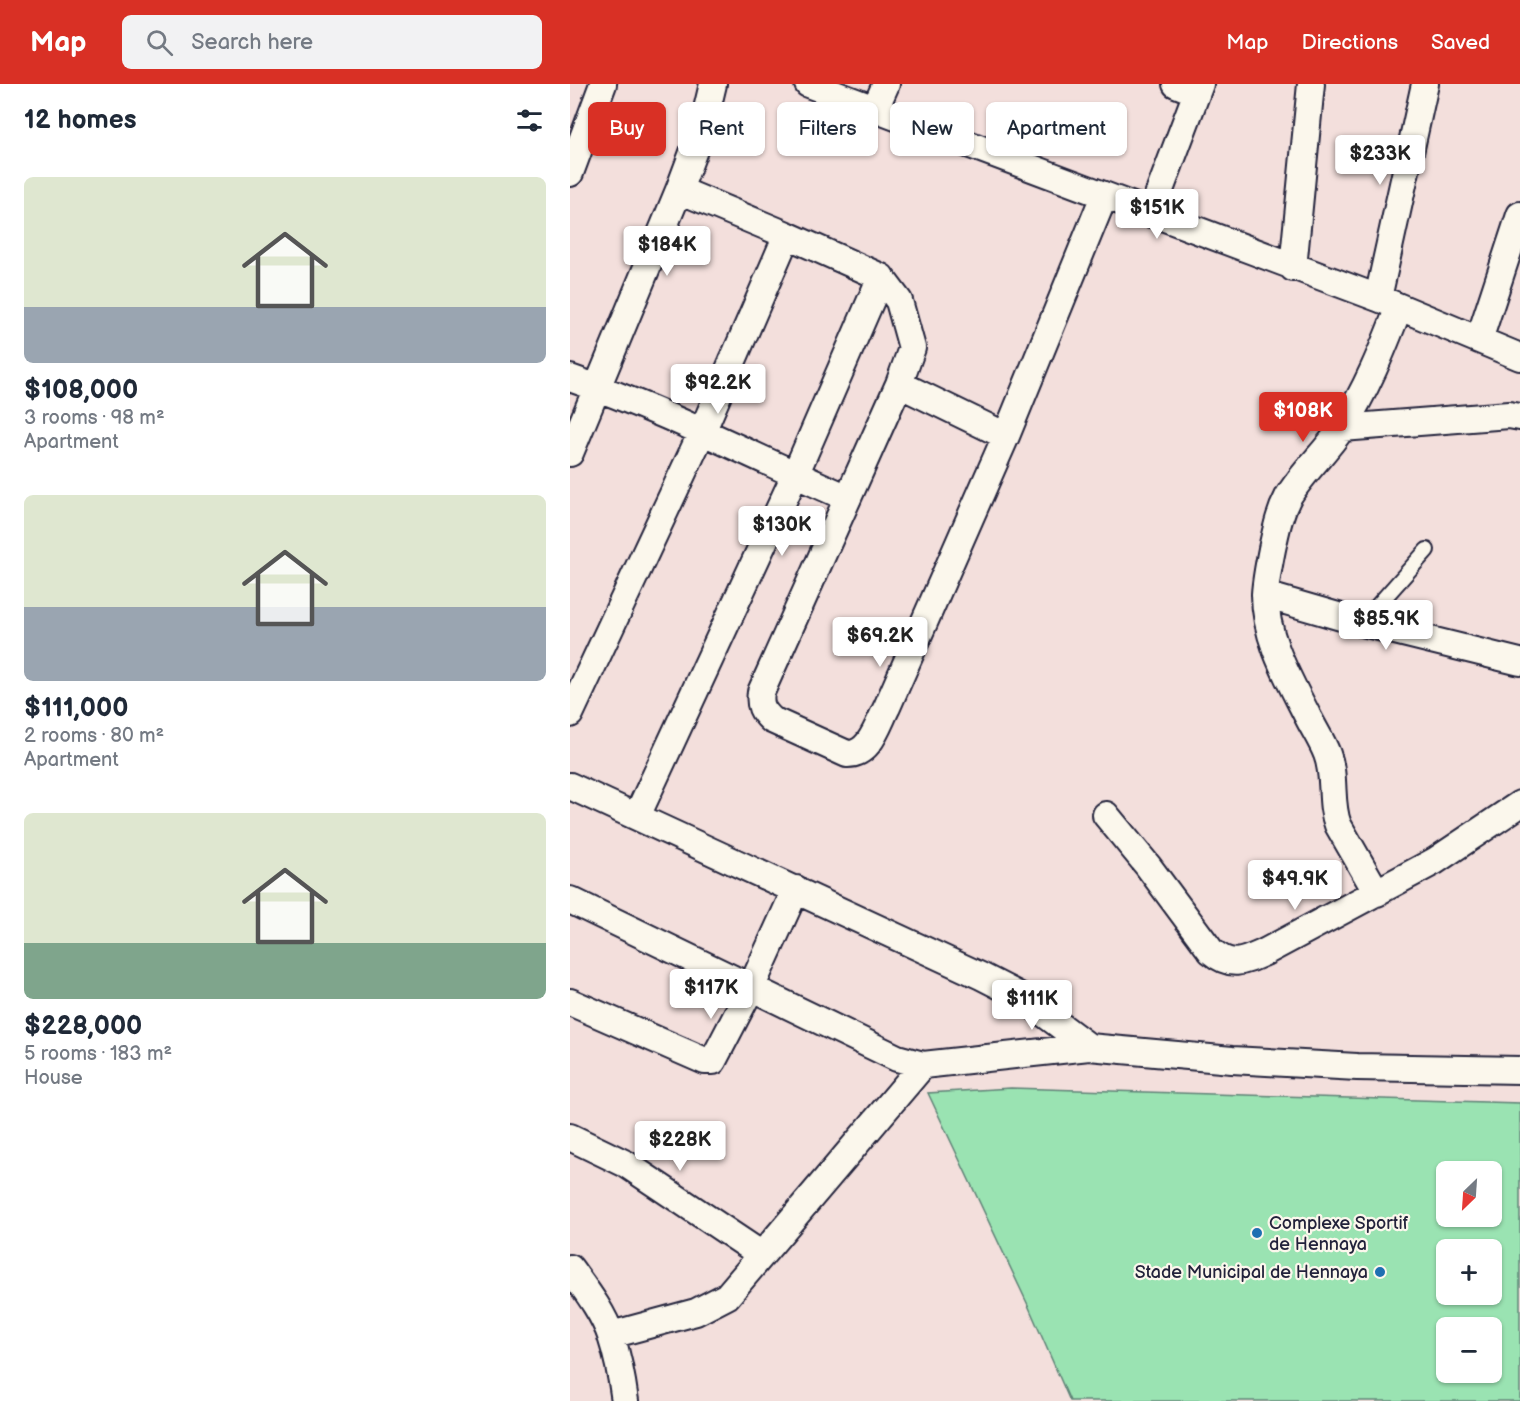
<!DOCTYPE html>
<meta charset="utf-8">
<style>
:root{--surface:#fff;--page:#f2f2f3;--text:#1f2937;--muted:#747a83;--accent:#d93025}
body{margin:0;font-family:"Balsamiq Sans",sans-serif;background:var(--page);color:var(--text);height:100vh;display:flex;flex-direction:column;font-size:22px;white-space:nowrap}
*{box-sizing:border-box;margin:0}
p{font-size:20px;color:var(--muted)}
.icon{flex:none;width:33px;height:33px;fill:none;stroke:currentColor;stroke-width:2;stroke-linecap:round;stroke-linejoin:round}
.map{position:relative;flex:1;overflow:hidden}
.drawer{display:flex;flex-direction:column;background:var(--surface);width:570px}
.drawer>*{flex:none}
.guide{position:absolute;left:18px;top:18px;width:570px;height:54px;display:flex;gap:12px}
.needle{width:39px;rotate:205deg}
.fabs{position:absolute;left:866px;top:1077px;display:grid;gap:12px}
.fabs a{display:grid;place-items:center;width:66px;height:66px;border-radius:9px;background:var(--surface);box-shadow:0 2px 4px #0004;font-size:30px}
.price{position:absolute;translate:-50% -51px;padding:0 14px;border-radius:6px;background:#fff;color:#222;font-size:20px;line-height:39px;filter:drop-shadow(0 2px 3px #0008)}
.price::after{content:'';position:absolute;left:50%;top:36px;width:18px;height:14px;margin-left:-9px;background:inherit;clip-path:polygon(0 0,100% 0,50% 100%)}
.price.selected{background:var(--accent);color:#fff}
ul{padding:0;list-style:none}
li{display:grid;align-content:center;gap:12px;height:318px;padding:0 24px}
li span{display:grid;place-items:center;height:186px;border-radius:9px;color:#555}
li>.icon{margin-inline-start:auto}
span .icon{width:108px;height:108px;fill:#fffc;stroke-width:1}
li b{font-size:26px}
h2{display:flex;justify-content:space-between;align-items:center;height:72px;padding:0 24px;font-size:26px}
.tag{padding:0 21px;border-radius:9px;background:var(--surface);box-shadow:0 2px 4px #0004;font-size:21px;line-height:54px}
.tag.selected{background:var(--accent);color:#fff}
header{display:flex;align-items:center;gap:36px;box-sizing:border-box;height:84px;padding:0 30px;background:var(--accent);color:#fff}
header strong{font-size:28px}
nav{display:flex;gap:33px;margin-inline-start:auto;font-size:21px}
.search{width:420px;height:54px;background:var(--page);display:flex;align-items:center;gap:15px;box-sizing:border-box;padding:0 21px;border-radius:9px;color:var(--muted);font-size:22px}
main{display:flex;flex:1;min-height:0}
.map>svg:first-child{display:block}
</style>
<header>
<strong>Map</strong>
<div class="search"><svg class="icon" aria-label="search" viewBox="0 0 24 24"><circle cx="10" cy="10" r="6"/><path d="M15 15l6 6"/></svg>Search here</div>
<nav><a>Map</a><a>Directions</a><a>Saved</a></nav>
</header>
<main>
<section class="drawer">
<h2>12 homes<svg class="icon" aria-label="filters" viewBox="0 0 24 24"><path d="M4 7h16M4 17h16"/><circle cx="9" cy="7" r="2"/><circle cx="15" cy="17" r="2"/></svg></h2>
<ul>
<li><span style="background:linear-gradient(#dfe7d0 70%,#9aa5b1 0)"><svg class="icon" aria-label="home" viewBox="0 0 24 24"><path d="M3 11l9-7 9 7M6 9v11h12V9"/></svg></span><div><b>$108,000</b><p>3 rooms · 98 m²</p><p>Apartment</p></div></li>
<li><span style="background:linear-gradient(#dfe7d0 60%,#9aa5b1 0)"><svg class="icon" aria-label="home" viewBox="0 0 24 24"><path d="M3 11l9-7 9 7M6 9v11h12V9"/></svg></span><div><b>$111,000</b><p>2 rooms · 80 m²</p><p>Apartment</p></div></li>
<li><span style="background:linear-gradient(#dfe7d0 70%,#7fa58c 0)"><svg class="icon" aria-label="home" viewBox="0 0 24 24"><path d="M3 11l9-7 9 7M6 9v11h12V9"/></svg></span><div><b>$228,000</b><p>5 rooms · 183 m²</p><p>House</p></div></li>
</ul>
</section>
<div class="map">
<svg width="950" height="1317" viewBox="0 0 950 1317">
<rect width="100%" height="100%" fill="#f3dfdc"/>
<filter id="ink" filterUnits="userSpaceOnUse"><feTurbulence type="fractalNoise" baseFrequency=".0167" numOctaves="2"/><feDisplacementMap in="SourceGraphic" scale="12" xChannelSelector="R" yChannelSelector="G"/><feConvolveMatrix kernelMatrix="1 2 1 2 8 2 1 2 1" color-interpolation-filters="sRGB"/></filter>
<g filter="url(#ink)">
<!-- green -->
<path fill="#9ae3b2" stroke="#5e8276" stroke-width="1.5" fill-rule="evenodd" d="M441,1004l509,15v298h-450l-42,-96 -100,-212zM876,1088h45v44h-45zM876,1166h45v44h-45zM876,1244h45v44h-45z"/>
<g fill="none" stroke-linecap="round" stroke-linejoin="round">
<!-- service casing -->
<g stroke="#22223b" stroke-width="18">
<path id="service" d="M792,539l65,-73"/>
</g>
<!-- minor casing -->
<g stroke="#22223b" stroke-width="30">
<path id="minor" d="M238,0l570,214 142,59
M606,0l20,8
M305,25l11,-25
M0,89l33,-89
M109,106l108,45 94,42 18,24 13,47 -13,36 -138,308c-2,13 1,19 11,28l75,34c23,1 31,-30 40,-47l119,-271 98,-240
M581,130l49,-130
M723,184l18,-184
M808,214l47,-214
M909,256l41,-125
M0,294c96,33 186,80 278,120
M329,300l107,52
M772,344l167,-13 11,2
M0,369l109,-263 24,-64 10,-42
M695,511l97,28 158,39
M0,630l132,-282 85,-197
M0,702l411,190 41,21 67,50
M536,731l42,51 63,85c20,17 32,11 54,1l170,-91 85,-57
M67,732l158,-341 86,-198
M807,809l-39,-68c-9,-23 -2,-48 -11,-71 -5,-13 -13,-25 -19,-37 -19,-38 -43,-78 -43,-123 1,-15 4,-30 7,-45 4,-18 7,-35 16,-52 14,-24 37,-44 53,-68 25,-38 42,-80 58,-122
M0,816l327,158 26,7 166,-18 143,13 125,7 163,3
M0,918l135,59h8l38,-73 45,-99
M0,1053l56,27 136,91
M0,1184c15,21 33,44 41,68 7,21 11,43 14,65
M41,1251l85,-23 31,-16 196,-231"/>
</g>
<!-- service -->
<use href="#service" stroke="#fbf7ec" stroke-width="14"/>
<!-- minor -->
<use href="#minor" stroke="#fbf7ec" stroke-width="26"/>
</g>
</g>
<!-- markers -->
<g fill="#1f6fb2" stroke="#fbf7ec" stroke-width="2">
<circle cx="687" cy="1149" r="6"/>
<circle cx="810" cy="1188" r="6"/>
</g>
<g text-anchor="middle" stroke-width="4.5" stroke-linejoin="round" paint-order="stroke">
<!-- poi labels -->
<g font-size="18" fill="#22223b" stroke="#fbf7ec" text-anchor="start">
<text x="699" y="1145">Complexe Sportif<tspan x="699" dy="21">de Hennaya</tspan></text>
<text x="798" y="1194" text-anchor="end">Stade Municipal de Hennaya</text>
</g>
</g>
</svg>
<div class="fabs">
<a><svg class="needle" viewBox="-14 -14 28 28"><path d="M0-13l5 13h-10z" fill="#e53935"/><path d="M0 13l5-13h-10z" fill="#747a83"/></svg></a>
<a>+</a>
<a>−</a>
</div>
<b class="price" style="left:810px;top:102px">$233K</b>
<b class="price" style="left:587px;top:156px">$151K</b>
<b class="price" style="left:97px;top:193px">$184K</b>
<b class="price" style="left:148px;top:331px">$92.2K</b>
<b class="price selected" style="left:733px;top:359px">$108K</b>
<b class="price" style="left:212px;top:473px">$130K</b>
<b class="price" style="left:816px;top:567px">$85.9K</b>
<b class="price" style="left:310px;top:584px">$69.2K</b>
<b class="price" style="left:725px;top:827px">$49.9K</b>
<b class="price" style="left:141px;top:936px">$117K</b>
<b class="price" style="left:462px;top:947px">$111K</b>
<b class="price" style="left:110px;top:1088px">$228K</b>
<div class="guide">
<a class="tag selected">Buy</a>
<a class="tag">Rent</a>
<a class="tag">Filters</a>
<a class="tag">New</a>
<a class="tag">Apartment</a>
</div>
</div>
</main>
